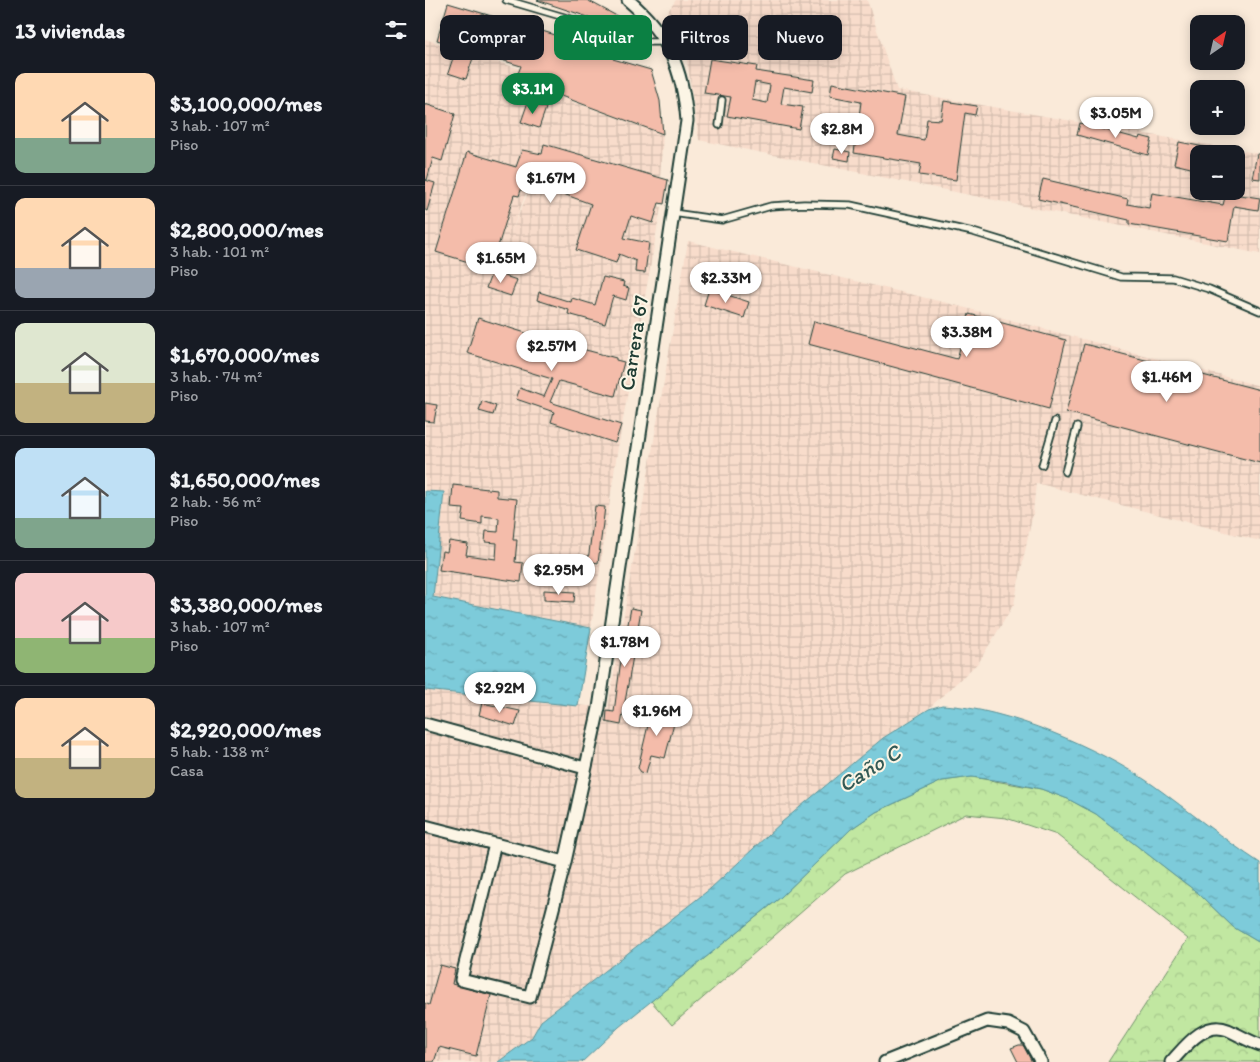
<!DOCTYPE html>
<html lang="es">
<meta charset="utf-8">
<style>
:root{--surface:#171b24;--page:#242831;--text:#f1f3f6;--muted:#9ea1a6;--line:#363941;--accent:#0b8043}
body{margin:0;font-family:Itim,sans-serif;background:var(--page);color:var(--text);height:100vh;display:flex;flex-direction:column;font-size:19px;white-space:nowrap}
*{box-sizing:border-box;margin:0}
p{font-size:16px;color:var(--muted)}
.icon{flex:none;width:28px;height:28px;fill:none;stroke:currentColor;stroke-width:2;stroke-linecap:round;stroke-linejoin:round}
.map{position:relative;flex:1;overflow:hidden}
.drawer{display:flex;flex-direction:column;background:var(--surface);width:425px}
.drawer>*{flex:none}
.guide{position:absolute;left:15px;top:15px;width:475px;height:45px;display:flex;gap:10px}
.needle{width:32px;rotate:34deg}
.buttons{position:absolute;left:765px;top:15px;display:grid;gap:10px}
.buttons a{display:grid;place-items:center;width:55px;height:55px;border-radius:10px;background:var(--surface);box-shadow:0 2px 12px #0003;font-size:25px}
.price{position:absolute;translate:-50% -42px;padding:0 11px;border-radius:18px;background:#fff;color:#222;font-size:16px;line-height:32px;filter:drop-shadow(0 1px 2px #0008)}
.price::after{content:'';position:absolute;left:50%;top:30px;width:15px;height:11px;margin-left:-8px;background:inherit;clip-path:polygon(0 0,100% 0,50% 100%)}
.price.selected{background:var(--accent);color:#fff}
ul{padding:0;list-style:none}
li{display:flex;align-items:center;gap:15px;height:125px;padding:0 15px}
li+li{border-top:1px solid var(--line)}
li span{display:grid;place-items:center;flex:none;width:140px;height:100px;border-radius:10px;color:#555}
li>.icon{margin-inline-start:auto}
span .icon{width:60px;height:60px;fill:#fffc;stroke-width:1}
li b{font-size:21px}
h2{display:flex;justify-content:space-between;align-items:center;height:60px;padding:0 15px;font-size:21px}
.tag{padding:0 18px;border-radius:10px;background:var(--surface);box-shadow:0 2px 12px #0003;font-size:18px;line-height:45px}
.tag.selected{background:var(--accent);color:#fff}
main{display:flex;flex:1;min-height:0}
.map>svg:first-child{display:block}
</style>
<main>
<section class="drawer">
<h2>13 viviendas<svg class="icon" aria-label="filters" viewBox="0 0 24 24"><path d="M4 7h16M4 17h16"/><circle cx="9" cy="7" r="2"/><circle cx="15" cy="17" r="2"/></svg></h2>
<ul>
<li><span style="background:linear-gradient(#ffd9b3 65%,#7fa58c 0)"><svg class="icon" aria-label="home" viewBox="0 0 24 24"><path d="M3 11l9-7 9 7M6 9v11h12V9"/></svg></span><div><b>$3,100,000/mes</b><p>3 hab. · 107 m²</p><p>Piso</p></div></li>
<li><span style="background:linear-gradient(#ffd9b3 70%,#9aa5b1 0)"><svg class="icon" aria-label="home" viewBox="0 0 24 24"><path d="M3 11l9-7 9 7M6 9v11h12V9"/></svg></span><div><b>$2,800,000/mes</b><p>3 hab. · 101 m²</p><p>Piso</p></div></li>
<li><span style="background:linear-gradient(#dfe7d0 60%,#c2b280 0)"><svg class="icon" aria-label="home" viewBox="0 0 24 24"><path d="M3 11l9-7 9 7M6 9v11h12V9"/></svg></span><div><b>$1,670,000/mes</b><p>3 hab. · 74 m²</p><p>Piso</p></div></li>
<li><span style="background:linear-gradient(#bfe0f5 70%,#7fa58c 0)"><svg class="icon" aria-label="home" viewBox="0 0 24 24"><path d="M3 11l9-7 9 7M6 9v11h12V9"/></svg></span><div><b>$1,650,000/mes</b><p>2 hab. · 56 m²</p><p>Piso</p></div></li>
<li><span style="background:linear-gradient(#f6c9c9 65%,#8fb573 0)"><svg class="icon" aria-label="home" viewBox="0 0 24 24"><path d="M3 11l9-7 9 7M6 9v11h12V9"/></svg></span><div><b>$3,380,000/mes</b><p>3 hab. · 107 m²</p><p>Piso</p></div></li>
<li><span style="background:linear-gradient(#ffd9b3 60%,#c2b280 0)"><svg class="icon" aria-label="home" viewBox="0 0 24 24"><path d="M3 11l9-7 9 7M6 9v11h12V9"/></svg></span><div><b>$2,920,000/mes</b><p>5 hab. · 138 m²</p><p>Casa</p></div></li>
</ul>
</section>
<div class="map">
<svg width="835" height="1062" viewBox="0 0 835 1062">
<defs>
<pattern id="industrial-grid" width="8" height="8" patternUnits="userSpaceOnUse" patternTransform="scale(1.25)"><rect width="8" height="8" fill="#f8dccb"/><path d="M0 4h8M4 0v8" fill="none" stroke="#d4beaf"/></pattern>
<pattern id="forest-crowns" width="20" height="18" patternUnits="userSpaceOnUse" patternTransform="scale(1.25)"><rect width="20" height="18" fill="#c1e7a1"/><path d="M2 6a3 3 0 1 1 6 0M12 15a3 3 0 1 1 6 0" fill="none" stroke="#a5c78b"/></pattern>
<pattern id="water-ripples" width="26" height="14" patternUnits="userSpaceOnUse" patternTransform="scale(1.25)"><rect width="26" height="14" fill="#7dcbda"/><path d="M2 4q2-2 4 0t4 0M15 11q2-2 4 0t4 0" fill="none" stroke="#66a6b2"/></pattern>
</defs>
<rect width="100%" height="100%" fill="#faead9"/>
<filter id="ink" filterUnits="userSpaceOnUse"><feTurbulence type="fractalNoise" baseFrequency=".02" numOctaves="2"/><feDisplacementMap in="SourceGraphic" scale="10" xChannelSelector="R" yChannelSelector="G"/><feConvolveMatrix kernelMatrix="1 2 1 2 8 2 1 2 1" color-interpolation-filters="sRGB"/></filter>
<g filter="url(#ink)">
<!-- industrial -->
<path fill="url(#industrial-grid)" fill-rule="evenodd" d="M251,0h191l30,90 363,64v100l-561,-114 -13,-86 -9,-21 -14,-15zM774,154h37v37h-37z
M0,39l136,43 -4,14 106,38 -3,44 -116,-33 -33,88 27,-64 123,38 -44,246 -26,175 -158,-31 11,-104 -19,-2z
M263,241l259,62 313,83v155l-224,-58 -3,30 -19,91 -35,58 -50,46 -46,30 -37,30 -64,54 -72,67 -169,132 -9,16 -34,25h-73v-372l183,18z"/>
<!-- forest -->
<path fill="url(#forest-crowns)" stroke="#70926a" d="M547,777l69,12 27,10 28,15 102,79 35,34 27,16v99l-38,-16 -40,17 -18,19h-56l80,-123 -131,-104 -51,-17 -40,-4 -121,60 -173,151 -21,-24 130,-104 70,-68 25,-17 66,-31z
M797,1031l38,17v14h-85l23,-24z"/>
<!-- water -->
<path fill="url(#water-ripples)" stroke="#579298" d="M0,491l19,1 -11,105 158,31 -13,78 -153,-16z
M517,705c65,3 157,43 211,80 36,26 70,54 107,78v80l-27,-16 -35,-34 -83,-64 -19,-15 -28,-15 -27,-10 -33,-7 -36,-5 -30,4 -66,31 -25,17 -70,68 -162,130 -37,35h-84l34,-25 9,-16 169,-132 72,-67 101,-84 46,-29z"/>
<!-- building -->
<path fill="#f4bcaa" stroke="#1f3d34" fill-rule="evenodd" d="M112,0h50l41,22 -4,7z
M23,3l168,50 -3,6 38,11 9,31 3,33 -129,-48 -4,12 -7,-3 1,-2 -12,-5 9,-22 -46,-14 -9,27 -18,-6 9,-27 -20,-6z
M285,59l47,7 -1,5 58,9 -2,12 -28,-5 -3,17 22,3 -4,22 -72,-13 4,-19 -27,-4zM330,82l15,3 -3,18 -15,-3z
M407,83l73,14 -7,38 26,5 3,-21 14,1 3,-19 33,5 -2,9 -10,-2 -9,67 -37,-5 2,-11 -67,-11 7,-51 -31,-6z
M103,102l18,6 -7,20 -18,-6z
M0,104l30,10 -13,47 -9,-3 -6,22 -2,-1z
M655,123l59,16 1,-3 12,3 -4,16 -71,-20z
M754,142l41,8v4h-21v16l-25,-6z
M119,144l124,36 -4,24 -5,-1 -6,20 -22,-7 -7,22 25,5 -4,30 -10,-1 1,-11 -17,-7 -3,9 -40,-13 15,-46 -33,-12 4,-17 -33,-9 -10,30 -5,-1 -23,74 -55,-17 31,-100 49,15 6,-17 20,4z
M410,149l15,3 -1,9 -16,-3z
M832,154h3v25l-8,-1z
M618,179l85,20 -1,5 22,4 3,-15 71,12 3,-12 34,5 -2,12 -24,-4 -6,35 -99,-17v-4l-91,-21z
M0,180l10,3 -8,28 -2,-1z
M67,272l25,8 -6,16 -25,-8z
M178,277l21,5 -1,4 6,2 -3,12 -13,-4 -8,28 -37,-10 1,-4 -32,-10 2,-8 32,10 1,-4 23,7z
M284,289l40,13 -5,16 -40,-13z
M544,314l97,26 -17,69 -241,-65 6,-23 143,38z
M53,318l70,22 68,18v2l8,2 -9,34 -56,-15 -9,21 71,23 -6,18 -64,-21 3,-10 -38,-13 4,-11 24,9 8,-18 -85,-26z
M659,344l176,46v73l-194,-51z
M57,401l14,5 -3,9 -14,-4z
M0,403l12,2 -3,17 -9,-1z
M28,485l44,5v7l20,2 -4,41h4l-2,22 8,1 -2,19 -82,-12 3,-19 5,1 2,-11 19,3 -2,11 30,4 1,-16 -12,-1 1,-11 12,1 1,-14 -17,-2v8l-20,-3 2,-12 -13,-1z
M170,506l10,1 -7,56 -10,-2z
M119,590l31,2 -1,10 -30,-2z
M206,608l10,2 -20,115 -15,-3 1,-11 7,1 6,-45z
M57,703l38,8 -5,15 -36,-11z
M227,708l24,7 -11,43 -14,-3 -5,18 -5,-1 -3,-4z
M15,965l15,4 -3,15 39,11 -15,61 -37,-9 -5,15h-9v-59l4,2z
M594,1045h4l9,17h-14l-7,-14z"/>
<g fill="none" stroke-linecap="round" stroke-linejoin="round">
<!-- service casing -->
<g stroke="#1f3d34" stroke-width="9">
<path id="service" d="M81,0l143,42h15
M294,125l3,-25
M248,213l49,7 49,-14 33,-2 46,1 123,27 148,45 52,1 36,11 51,22
M617,465l13,-44
M640,472l12,-45"/>
</g>
<!-- minor casing -->
<g stroke="#1f3d34" stroke-width="15">
<path id="minor" d="M0,724l160,44
M0,826l140,36
M70,844l-34,136 69,17 35,-135 34,-154 88,-587c-4,-52 -19,-87 -59,-121
M460,1062l102,-41 21,3 16,8 17,30
M746,1062c14,-15 33,-42 57,-32 11,5 20,11 32,15"/>
</g>
<!-- service -->
<use href="#service" stroke="#fcf5e5" stroke-width="5.5"/>
<!-- minor -->
<use href="#minor" stroke="#fcf5e5" stroke-width="11"/>
</g>
</g>
<g text-anchor="middle" stroke-width="4" stroke-linejoin="round" paint-order="stroke">
<!-- street labels -->
<g font-size="21" fill="#1f3d34" stroke="#fcf5e5">
<text transform="translate(209 343) rotate(-81)" y="7">Carrera 67</text>
</g>
<!-- water labels -->
<g font-size="22" font-style="italic" fill="#325955" stroke="#fcf5e5">
<text transform="translate(444 768) rotate(-32)" y="8">Caño C</text>
</g>
</g>
</svg>
<div class="buttons">
<a><svg class="needle" viewBox="-14 -14 28 28"><path d="M0-13l5 13h-10z" fill="#e53935"/><path d="M0 13l5-13h-10z" fill="#9ea1a6"/></svg></a>
<a>+</a>
<a>−</a>
</div>
<b class="price selected" style="left:108px;top:115px">$3.1M</b>
<b class="price" style="left:691px;top:139px">$3.05M</b>
<b class="price" style="left:417px;top:155px">$2.8M</b>
<b class="price" style="left:126px;top:204px">$1.67M</b>
<b class="price" style="left:76px;top:284px">$1.65M</b>
<b class="price" style="left:301px;top:304px">$2.33M</b>
<b class="price" style="left:542px;top:358px">$3.38M</b>
<b class="price" style="left:127px;top:372px">$2.57M</b>
<b class="price" style="left:742px;top:403px">$1.46M</b>
<b class="price" style="left:134px;top:596px">$2.95M</b>
<b class="price" style="left:200px;top:668px">$1.78M</b>
<b class="price" style="left:75px;top:714px">$2.92M</b>
<b class="price" style="left:232px;top:737px">$1.96M</b>
<div class="guide">
<a class="tag">Comprar</a>
<a class="tag selected">Alquilar</a>
<a class="tag">Filtros</a>
<a class="tag">Nuevo</a>
</div>
</div>
</main>
